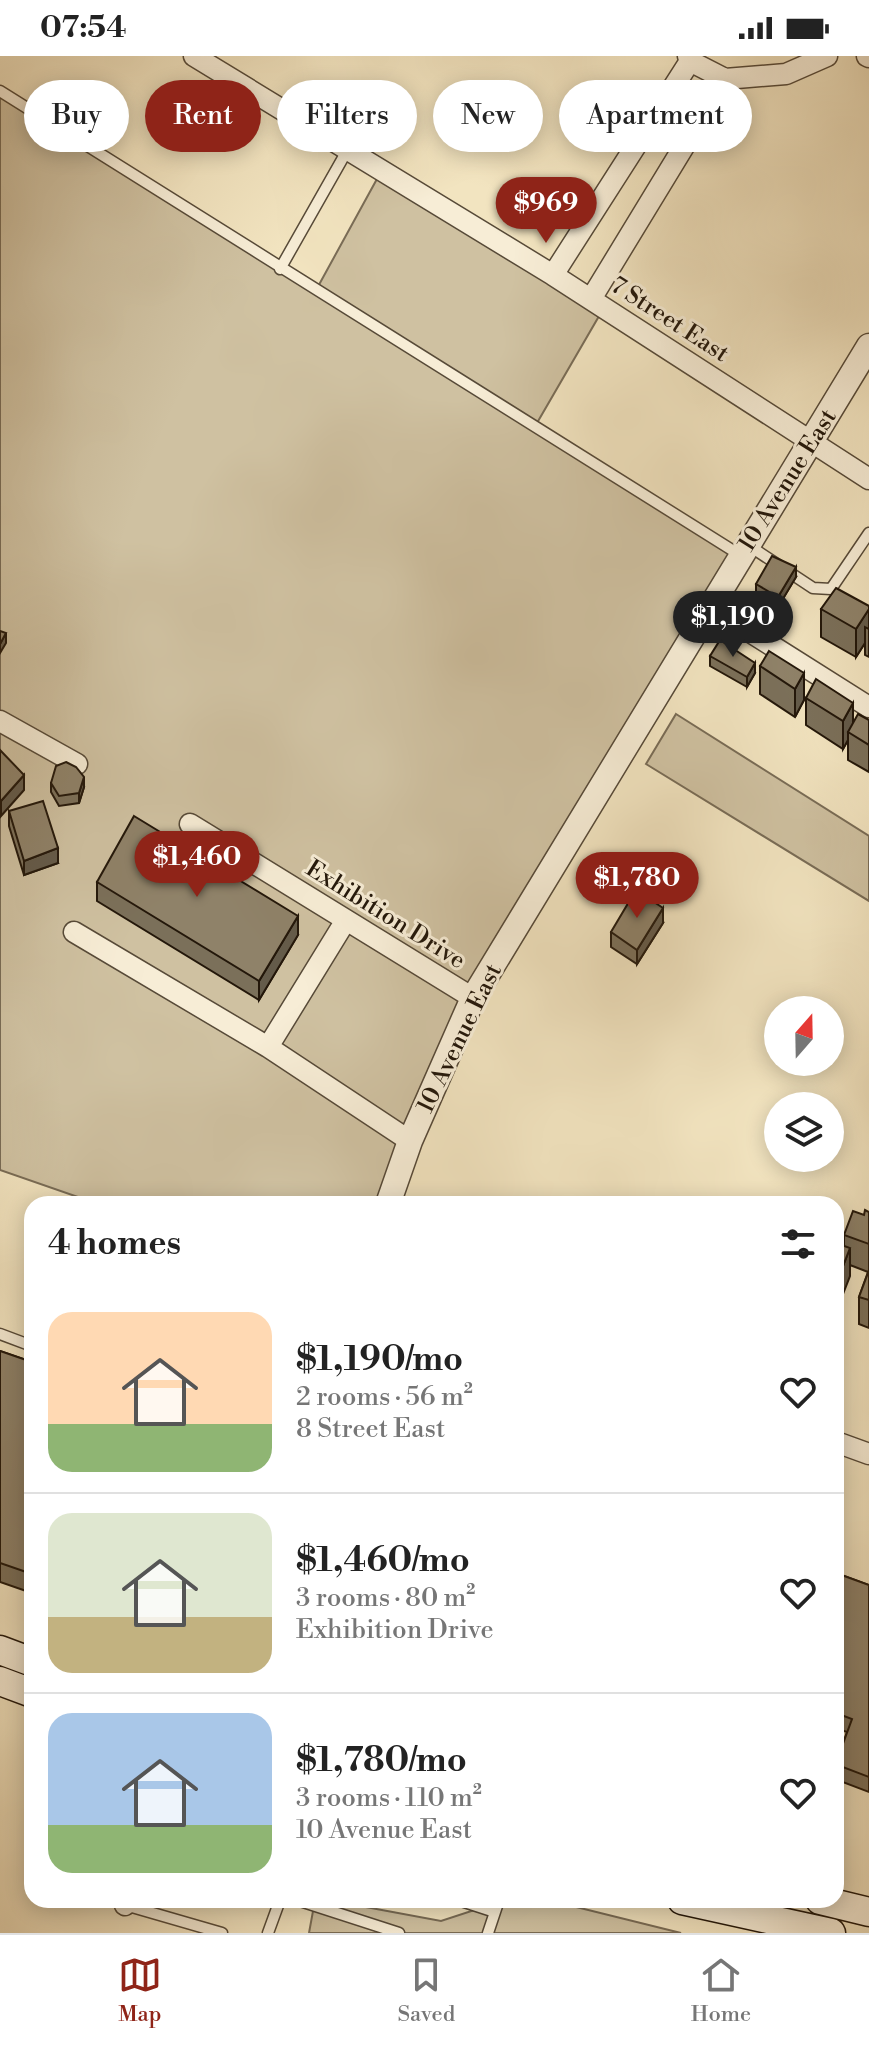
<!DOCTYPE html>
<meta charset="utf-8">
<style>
:root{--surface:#fff;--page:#f2f2f2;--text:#222;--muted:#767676;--line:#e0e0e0;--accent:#8f2418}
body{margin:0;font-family:"Libre Bodoni",serif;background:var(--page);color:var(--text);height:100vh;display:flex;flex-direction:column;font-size:30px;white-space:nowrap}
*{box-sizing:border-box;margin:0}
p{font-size:26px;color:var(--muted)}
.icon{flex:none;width:44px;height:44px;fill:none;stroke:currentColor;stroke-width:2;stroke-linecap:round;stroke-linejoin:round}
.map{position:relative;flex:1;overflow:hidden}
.details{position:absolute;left:24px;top:1140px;width:820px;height:712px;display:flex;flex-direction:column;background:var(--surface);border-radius:24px;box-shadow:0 4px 20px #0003}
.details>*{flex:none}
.guide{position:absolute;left:24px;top:24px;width:822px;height:72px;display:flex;gap:16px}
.needle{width:52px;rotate:20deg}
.controls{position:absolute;left:764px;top:940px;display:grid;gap:16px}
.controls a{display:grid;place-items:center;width:80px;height:80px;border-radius:50%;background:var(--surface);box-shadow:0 4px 20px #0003;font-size:40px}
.price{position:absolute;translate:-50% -68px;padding:0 18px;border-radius:28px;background:var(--accent);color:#fff;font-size:26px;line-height:52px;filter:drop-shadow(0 2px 4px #0008)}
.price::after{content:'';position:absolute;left:50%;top:48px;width:24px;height:18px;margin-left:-12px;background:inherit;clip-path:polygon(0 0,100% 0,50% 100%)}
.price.on{background:#222;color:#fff}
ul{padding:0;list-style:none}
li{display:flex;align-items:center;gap:24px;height:200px;padding:0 24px}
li+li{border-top:2px solid var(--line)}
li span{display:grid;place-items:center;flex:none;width:224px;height:160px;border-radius:24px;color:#555}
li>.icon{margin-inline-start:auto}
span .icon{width:96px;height:96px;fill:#fffc;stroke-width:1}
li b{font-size:34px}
h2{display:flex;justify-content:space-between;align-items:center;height:96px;padding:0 24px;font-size:34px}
.tag{padding:0 28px;border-radius:36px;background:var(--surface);box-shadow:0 4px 20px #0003;font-size:28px;line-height:72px}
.tag.on{background:var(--accent);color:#fff}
.status{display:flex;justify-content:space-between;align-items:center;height:56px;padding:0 40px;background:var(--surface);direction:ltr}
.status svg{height:22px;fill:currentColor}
.dock{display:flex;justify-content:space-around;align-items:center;height:112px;border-top:2px solid var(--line);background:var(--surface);font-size:22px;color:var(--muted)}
.dock a{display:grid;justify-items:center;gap:4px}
.dock .on{color:var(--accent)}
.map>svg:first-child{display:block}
</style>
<div class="status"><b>07:54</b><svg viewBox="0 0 49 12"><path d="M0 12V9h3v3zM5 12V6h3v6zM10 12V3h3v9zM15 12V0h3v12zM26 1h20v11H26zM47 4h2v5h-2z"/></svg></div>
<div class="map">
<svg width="869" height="1877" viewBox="0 0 869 1877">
<rect width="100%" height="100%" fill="#f2e4c0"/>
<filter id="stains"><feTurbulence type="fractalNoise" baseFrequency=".0025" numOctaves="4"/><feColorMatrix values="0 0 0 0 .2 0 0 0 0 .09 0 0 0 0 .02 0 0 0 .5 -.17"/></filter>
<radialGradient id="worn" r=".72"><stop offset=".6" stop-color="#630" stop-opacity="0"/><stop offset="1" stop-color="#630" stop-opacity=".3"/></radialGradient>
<!-- green -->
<path fill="#cfc1a1" stroke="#796c56" stroke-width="2" d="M0,35l315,201 68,-124 223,136 -69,119 201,127 -268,442 -81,212h-291l-98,-34z
M676,658l193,122v65l-223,-137z
M328,1844l113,21 64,-21h43l133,33h-372l4,-22z"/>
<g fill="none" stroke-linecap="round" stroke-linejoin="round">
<!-- service casing -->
<g stroke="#574a38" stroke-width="13">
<path id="service" d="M0,35l740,464
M280,213l68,-120
M748,489l65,43 18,1 38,-56
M0,1278l32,12
M297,1844l102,33
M458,1844l37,12
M125,1849l97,28
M268,1877l12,-33
M488,1877l11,-33"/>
</g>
<!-- minor casing -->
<g stroke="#574a38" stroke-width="23">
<path id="minor" d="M194,0l359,219 316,204
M688,0l2,5 35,18 61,-5 41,-18
M867,0l2,1
M553,219l137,-214
M591,243l134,-220
M709,550l160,101
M0,665l77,43
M190,768l283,174
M74,876l194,115 142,94
M268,991l78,-127
M836,1386l33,12
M125,1849l2,-5"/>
</g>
<!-- tertiary casing -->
<g stroke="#574a38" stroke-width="27">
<path id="tertiary" d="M388,1148l22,-63 63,-143 396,-652"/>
</g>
<!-- secondary casing -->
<g stroke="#23170a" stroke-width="31">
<path id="secondary" d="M0,1594l32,12
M0,1625l32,12
M682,1844l149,33
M820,1844l49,12"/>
</g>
<!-- service -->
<use href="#service" stroke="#f7edd6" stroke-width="10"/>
<!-- minor -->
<use href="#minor" stroke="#f7edd6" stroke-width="20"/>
<!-- tertiary -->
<use href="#tertiary" stroke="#f7edd6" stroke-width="24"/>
<!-- secondary -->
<use href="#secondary" stroke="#f7edd6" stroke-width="28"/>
</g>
<!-- wall -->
<path fill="#7b705a" stroke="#23170a" stroke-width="2" d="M796,521l-18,30 -22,-13v-10z
M869,550v51l-4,-2v-12l-9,14 -35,-20v-28z
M710,600l45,17 -8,14 -37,-21z
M760,610l44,7v27l-9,17 -35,-23z
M806,642l47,25 16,22v27l-21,-12v-20l-5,9 -37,-24z
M51,727l33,4 -5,16 -20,3 -8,-14z
M9,755l49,52 -34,12 -15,-49z
M97,826l201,53 -39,65 -162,-99z
M663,867l-26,41 -26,-17v-15z
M869,1156v116l-10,-4v-27l9,-25 -18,-7v11l-6,-30v-11l20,-20z
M0,1295l32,11v231l-32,-11z
M836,1517l33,12v207l-29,-11 -3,-6v-15l10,-28 -11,-4z"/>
<!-- shaded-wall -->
<path fill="#645b4a" stroke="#23170a" stroke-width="2" d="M796,511v10l-18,30v-10z
M869,553v20l-4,-2v16l-9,14v-28z
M6,577v10l-6,10v-9z
M755,607v10l-8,14v-10z
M804,617v27l-9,17v-28z
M853,647v27l-5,2v8l-5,9v-28z
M24,719v15l-23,26v-15z
M84,721v10l-5,16v-10z
M58,792v15l-34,12v-14z
M663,852v15l-26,41v-14z
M298,860v19l-39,65v-19z
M850,1192v28l-14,36v-28z"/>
<!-- building -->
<path fill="#8f8269" stroke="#23170a" stroke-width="2" d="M772,500l24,11 -18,30 -22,-13z
M836,532l33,18v3l-13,20 -35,-20z
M0,575l6,2 -6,11z
M720,584l35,23 -8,14 -37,-21z
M769,595l35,22 -9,16 -35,-23z
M816,623l37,24 -10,18 -37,-23z
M858,658l11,6v25l-21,-13z
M0,694l24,25 -23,26h-1z
M66,706l10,5 8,10 -5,16 -20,3 -8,-13 5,-17z
M43,745l15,47 -34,13 -15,-50z
M134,760l164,100 -39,65 -162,-99z
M636,834l27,18 -26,42 -26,-18z
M865,1154l4,2v32l-25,-9 9,-24 11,4z
M836,1187l14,5 -14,36z
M869,1214v30l-10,-3z
M0,1295l32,11v212l-32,-11z
M836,1517l33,12v192l-29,-11 -3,-6 15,-41 -16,-6z"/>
<g text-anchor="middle" stroke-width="6" stroke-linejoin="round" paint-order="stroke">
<!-- street labels -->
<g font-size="24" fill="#23170a" stroke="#f7edd6">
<text transform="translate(670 263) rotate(33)" y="8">7 Street East</text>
<text transform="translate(787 424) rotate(-58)" y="8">10 Avenue East</text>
<text transform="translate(386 858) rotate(32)" y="8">Exhibition Drive</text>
<text transform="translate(459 982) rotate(-64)" y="8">10 Avenue East</text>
</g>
</g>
<rect width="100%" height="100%" filter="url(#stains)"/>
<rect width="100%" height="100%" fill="url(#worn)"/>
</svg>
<div class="controls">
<a><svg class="needle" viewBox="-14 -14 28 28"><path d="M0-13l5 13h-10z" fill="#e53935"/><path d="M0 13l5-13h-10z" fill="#767676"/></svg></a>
<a><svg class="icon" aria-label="layers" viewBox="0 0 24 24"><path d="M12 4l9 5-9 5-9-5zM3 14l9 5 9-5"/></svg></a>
</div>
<b class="price" style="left:546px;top:189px">$969</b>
<b class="price on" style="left:733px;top:603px">$1,190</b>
<b class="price" style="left:197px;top:843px">$1,460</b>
<b class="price" style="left:637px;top:864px">$1,780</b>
<div class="guide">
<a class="tag">Buy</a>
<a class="tag on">Rent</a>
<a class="tag">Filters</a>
<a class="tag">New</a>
<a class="tag">Apartment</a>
</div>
<section class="details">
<h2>4 homes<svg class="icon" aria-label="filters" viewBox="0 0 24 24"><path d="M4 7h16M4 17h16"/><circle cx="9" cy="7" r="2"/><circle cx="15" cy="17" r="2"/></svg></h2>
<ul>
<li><span style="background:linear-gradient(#ffd9b3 70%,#8fb573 0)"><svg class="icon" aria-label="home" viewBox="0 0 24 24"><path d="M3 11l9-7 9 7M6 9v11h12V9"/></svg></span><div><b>$1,190/mo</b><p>2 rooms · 56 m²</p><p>8 Street East</p></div><svg class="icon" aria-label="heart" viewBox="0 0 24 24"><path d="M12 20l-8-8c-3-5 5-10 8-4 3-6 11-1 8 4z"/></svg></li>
<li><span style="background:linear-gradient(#dfe7d0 65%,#c2b280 0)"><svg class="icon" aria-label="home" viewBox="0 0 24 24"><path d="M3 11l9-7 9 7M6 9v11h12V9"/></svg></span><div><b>$1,460/mo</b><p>3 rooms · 80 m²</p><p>Exhibition Drive</p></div><svg class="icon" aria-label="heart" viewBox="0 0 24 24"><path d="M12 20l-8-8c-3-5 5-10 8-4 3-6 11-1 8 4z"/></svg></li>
<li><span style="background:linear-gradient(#a9c7e8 70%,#8fb573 0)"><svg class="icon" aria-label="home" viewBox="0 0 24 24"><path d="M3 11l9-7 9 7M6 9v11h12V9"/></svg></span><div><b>$1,780/mo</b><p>3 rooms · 110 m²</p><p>10 Avenue East</p></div><svg class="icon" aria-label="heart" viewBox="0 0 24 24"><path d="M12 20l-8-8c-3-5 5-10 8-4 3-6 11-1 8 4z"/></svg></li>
</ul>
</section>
</div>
<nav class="dock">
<a class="on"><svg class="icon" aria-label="map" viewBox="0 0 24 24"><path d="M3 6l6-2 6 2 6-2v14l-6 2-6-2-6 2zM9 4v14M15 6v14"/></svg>Map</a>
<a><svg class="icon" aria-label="saved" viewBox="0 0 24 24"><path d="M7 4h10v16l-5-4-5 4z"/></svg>Saved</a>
<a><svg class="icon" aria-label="home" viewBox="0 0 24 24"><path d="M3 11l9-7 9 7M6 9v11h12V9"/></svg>Home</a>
</nav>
